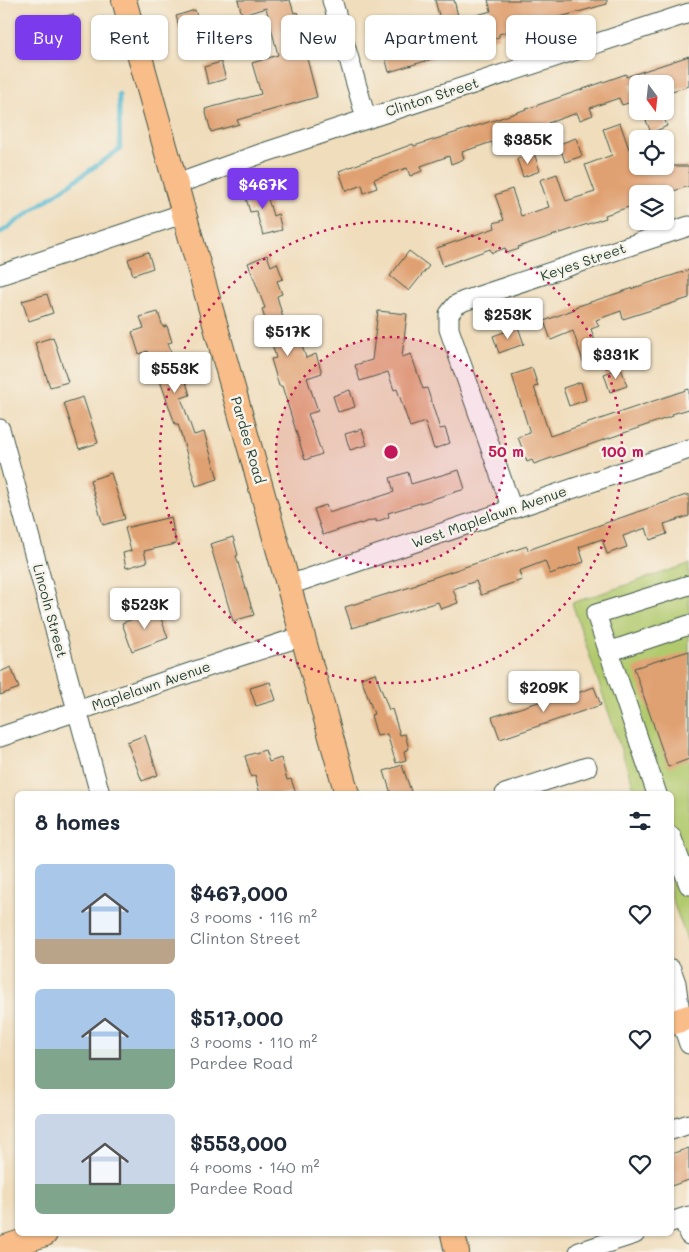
<!DOCTYPE html>
<meta charset="utf-8">
<style>
:root{--surface:#fff;--page:#f6f6f7;--text:#1f2937;--muted:#747a83;--accent:#7c3aed}
body{margin:0;font-family:Mali,sans-serif;background:var(--page);color:var(--text);height:100vh;display:flex;flex-direction:column;font-size:19px;white-space:nowrap}
*{box-sizing:border-box;margin:0}
p{font-size:16px;color:var(--muted)}
.icon{flex:none;width:28px;height:28px;fill:none;stroke:currentColor;stroke-width:2;stroke-linecap:round;stroke-linejoin:round}
.map{position:relative;flex:1;overflow:hidden}
.panel{position:absolute;left:15px;top:791px;width:659px;height:445px;display:flex;flex-direction:column;background:var(--surface);border-radius:8px;box-shadow:0 1px 4px #0004}
.panel>*{flex:none}
.banner{position:absolute;left:15px;top:15px;width:660px;height:45px;display:flex;gap:10px}
.needle{width:32px;rotate:165deg}
.fabs{position:absolute;left:629px;top:75px;display:grid;gap:10px}
.fabs a{display:grid;place-items:center;width:45px;height:45px;border-radius:8px;background:var(--surface);box-shadow:0 1px 4px #0004;font-size:25px}
.price{position:absolute;translate:-50% -42px;padding:0 11px;border-radius:5px;background:#fff;color:#222;font-size:16px;line-height:32px;filter:drop-shadow(0 1px 2px #0008)}
.price::after{content:'';position:absolute;left:50%;top:30px;width:15px;height:11px;margin-left:-8px;background:inherit;clip-path:polygon(0 0,100% 0,50% 100%)}
.price.on{background:var(--accent);color:#fff}
ul{padding:0;list-style:none}
li{display:flex;align-items:center;gap:15px;height:125px;padding:0 20px}
li span{display:grid;place-items:center;flex:none;width:140px;height:100px;border-radius:8px;color:#555}
li>.icon{margin-inline-start:auto}
span .icon{width:60px;height:60px;fill:#fffc;stroke-width:1}
li b{font-size:21px}
h2{display:flex;justify-content:space-between;align-items:center;height:60px;padding:0 20px;font-size:21px}
.pill{padding:0 18px;border-radius:8px;background:var(--surface);box-shadow:0 1px 4px #0004;font-size:18px;line-height:45px}
.pill.on{background:var(--accent);color:#fff}
.map>svg:first-child{display:block}
</style>
<div class="map">
<svg width="689" height="1252" viewBox="0 0 689 1252">
<rect width="100%" height="100%" fill="#f7f3e8"/>
<filter id="ink" filterUnits="userSpaceOnUse"><feTurbulence type="fractalNoise" baseFrequency=".02" numOctaves="2"/><feDisplacementMap in="SourceGraphic" scale="10" xChannelSelector="R" yChannelSelector="G"/><feConvolveMatrix kernelMatrix="1 2 1 2 8 2 1 2 1" color-interpolation-filters="sRGB"/></filter>
<filter id="wash" filterUnits="userSpaceOnUse"><feTurbulence type="fractalNoise" baseFrequency=".0096" numOctaves="4" result="noise"/><feDisplacementMap in="SourceGraphic" scale="20" xChannelSelector="R" yChannelSelector="G"/><feGaussianBlur stdDeviation="1.12" result="paint"/><feColorMatrix in="noise" values="0 0 0 0 0 0 0 0 0 0 0 0 0 0 0 0 0 1.4 0 .05"/><feComposite in="paint" operator="in"/></filter>
<g filter="url(#wash)">
<rect width="100%" height="100%" fill="#f0ddbc"/>
<!-- green -->
<path fill="#b2ca6e" stroke="#688451" d="M689,564v381l-18,-49v-102h-35l-64,-191z"/>
<g fill="none" stroke-linecap="round" stroke-linejoin="round">
<!-- stream -->
<path stroke="#54bad2" stroke-width="4.5" d="M0,233l120,-84 -1,-55"/>
</g>
<g id="blocks">
<!-- building -->
<path fill="#e0a172" d="M238,0h43v1l9,-1 4,13 4,-1 4,15 -3,1 18,69 -80,23 2,4 -28,8 -6,-23 56,-15 -9,-31 26,-8 -12,-47 -24,7z
M435,0h19l5,20 32,-9 -3,-11h119v4l-108,30v3l-44,12v3l-66,20 -7,-27 60,-18z
M195,10l4,14 8,-2 4,14 -8,2 4,13 -19,6 -12,-41z
M73,14l5,17 -26,7 -4,-17z
M689,56v30l-24,7v-9h-36l6,17 -13,4 -3,-7 -29,10 3,7 -13,5 -3,-7 -29,10 3,8 -13,4 -3,-7 -30,10 2,6 -13,5 -2,-7 -30,10 2,7 -13,5 -2,-8 -28,10 1,5 -12,5 -3,-8 -33,11 3,9 -13,5 -2,-8 -16,6 -7,-20 74,-27 1,2 84,-27 128,-45v3z
M221,62l5,17 -18,5 -4,-17z
M654,111h8l5,15 -16,7 -7,-18z
M620,123l9,26 9,-3v20h51v20l-25,8h-26v10l-33,11 1,3 -88,29 1,2 -12,4 -2,-5 -13,5 -2,-4 -47,17 -6,-18 58,-20 -1,-5 10,-3 -9,-25 17,-6 9,27 28,-9 -9,-27 17,-6 9,27 29,-9 -10,-27 27,-10 -9,-26z
M576,138l6,18 -17,6 -6,-18z
M534,153l6,18 -17,6 -6,-18z
M264,185l9,31 5,-2 4,16 -19,5 -7,-24 -6,1 -6,-21z
M409,251l20,15 -20,25 -19,-15z
M148,252l5,16 -20,7 -5,-16z
M267,255l4,11 6,-3 6,16 -6,2 5,13 -5,2 13,47 10,-4 6,19 10,-4 6,19 -15,5 11,33 -10,3 14,40 -17,6 -23,-74h-3l-8,-27 5,-1 -14,-49 3,-1 -17,-45z
M689,270v28l-66,21 -2,-8 -25,9 3,6 -8,3 11,33 -17,5 -12,-36 -22,9 -7,-19 31,-12v-2z
M47,294l6,19 -24,8 -7,-20z
M378,311l29,3 -5,43 9,-3 12,35 4,-1 13,41 5,-1 5,15 -16,6 -9,-27 -15,5 -13,-38 -3,1 -6,-18 -28,9 -5,-16 17,-5z
M158,312l5,15 4,-1 5,16 -4,1 8,26 5,-2 9,28 -9,3 13,37 10,-3 14,47 -22,7 -18,-62h-3l-21,-61 -3,1 -4,-13 -8,3 -7,-22 12,-4 -4,-11z
M518,327l6,17 -25,9 -6,-17z
M53,337l15,45 -18,5 -15,-44z
M532,368l6,18 -4,1 16,49 139,-47v20l-17,5 1,2 -139,48 -2,-4 -5,2 -9,-25 12,-4 -18,-58z
M621,368l6,18 -17,6 -6,-18z
M581,382l5,18 -17,6 -6,-18z
M350,390l5,17 -17,5 -5,-16z
M83,397l15,46 -19,6 -15,-46z
M362,429l5,16 -17,5 -5,-16z
M459,470l6,19 -77,24 1,4 -13,5v-3l-16,5v-1l-37,12 -9,-26 12,-4 3,8 65,-21 -4,-14 18,-6 3,12z
M111,473l14,46 -22,6 -13,-45z
M689,494v22l-25,8 3,10 -17,6 -4,-12 -23,8 4,11 -20,7 -5,-15 -23,8 5,15 -34,12 -5,-13 -26,10 3,9 -24,8v1l-17,6 -5,-14 -23,8 5,14 -17,6 -3,-7 -86,26 -7,-21 72,-22v-2l110,-37 1,4z
M171,517l5,27 -32,7 3,11 -21,6 -3,-15 8,-2 -6,-23z
M233,537l5,18 -2,1 18,59 -21,6 -23,-77z
M158,610l10,28 -36,13 -10,-28z
M689,651v108l-21,8 -34,-99z
M11,667l8,21 -19,7v-23z
M375,673l14,37 3,-1 8,26 5,-1 4,15 -5,2 2,9 -10,3 -9,-29 -10,2 -6,-21 3,-1 -13,-36z
M270,682l6,18 -20,6 -6,-18z
M594,687l7,18 -101,34 -8,-22 62,-20 2,4z
M145,735l13,40 -16,6 -15,-39z
M265,750l4,12 12,-4 6,22 4,-1 5,15h-36l-5,-19 -4,2 -6,-21z
M402,765l10,29h-21l-7,-23z
M689,1148v32l-18,6v-32z"/>
</g>
</g>
<g filter="url(#ink)">
<use href="#blocks" fill-opacity="0" stroke="#3e5548" stroke-width="1"/>
<g fill="none" stroke-linecap="round" stroke-linejoin="round">
<!-- minor casing -->
<g stroke="#3e5548" stroke-width="21">
<path id="minor" d="M332,0l34,118
M177,184l86,-31 426,-140
M0,275l185,-62
M0,429l100,365
M512,509l-63,-180v-15l7,-9 8,-4 225,-75
M289,585l400,-136
M608,652l81,-27
M0,737l228,-77 75,-24
M505,794l82,-27
M657,794l-61,-180 93,-29
M671,836l18,49
M671,969l5,14 5,37 8,24
M671,1130l18,-6
M683,1218l6,17
M671,1222l18,-6
M579,1252l56,-18"/>
</g>
<!-- major casing -->
<g stroke="#3e5548" stroke-width="26">
<path id="major" d="M124,0l223,794
M671,1023l18,-6
M453,1234l4,18
M0,1249l45,-15"/>
</g>
<!-- minor -->
<use href="#minor" stroke="#fff" stroke-width="19"/>
<!-- major -->
<use href="#major" stroke="#f9bd89" stroke-width="24"/>
</g>
</g>
<!-- distance rings -->
<circle cx="391" cy="452" r="115" fill="#c2185b" fill-opacity=".12"/>
<g fill="none" stroke="#c2185b" stroke-width="2.5" stroke-dasharray="2.5 5">
<circle cx="391" cy="452" r="115"/>
<circle cx="391" cy="452" r="231"/>
</g>
<g text-anchor="middle" stroke-width="5" stroke-linejoin="round" paint-order="stroke">
<!-- street labels -->
<g font-size="14" fill="#1f3d34" stroke="#f7f3e8">
<text transform="translate(432 97) rotate(-18)" y="5">Clinton Street</text>
<text transform="translate(583 262) rotate(-19)" y="5">Keyes Street</text>
<text transform="translate(248 440) rotate(74)" y="5">Pardee Road</text>
<text transform="translate(489 517) rotate(-19)" y="5">West Maplelawn Avenue</text>
<text transform="translate(50 611) rotate(75)" y="5">Lincoln Street</text>
<text transform="translate(151 686) rotate(-19)" y="5">Maplelawn Avenue</text>
</g>
</g>
<circle cx="391" cy="452" r="8" fill="#c2185b" stroke="#f7f3e8" stroke-width="2.5"/>
<g font-size="15" text-anchor="middle" font-weight="bold" fill="#c2185b" stroke="#f7f3e8" stroke-width="5" stroke-linejoin="round" paint-order="stroke">
<text x="506" y="457">50 m</text>
<text x="622" y="457">100 m</text>
</g>
</svg>
<div class="fabs">
<a><svg class="needle" viewBox="-14 -14 28 28"><path d="M0-13l5 13h-10z" fill="#e53935"/><path d="M0 13l5-13h-10z" fill="#747a83"/></svg></a>
<a><svg class="icon" aria-label="locate" viewBox="0 0 24 24"><circle cx="12" cy="12" r="6"/><path d="M12 2v4M12 18v4M2 12h4M18 12h4"/></svg></a>
<a><svg class="icon" aria-label="layers" viewBox="0 0 24 24"><path d="M12 4l9 5-9 5-9-5zM3 14l9 5 9-5"/></svg></a>
</div>
<b class="price" style="left:528px;top:165px">$385K</b>
<b class="price on" style="left:263px;top:210px">$467K</b>
<b class="price" style="left:508px;top:340px">$253K</b>
<b class="price" style="left:288px;top:357px">$517K</b>
<b class="price" style="left:616px;top:380px">$331K</b>
<b class="price" style="left:175px;top:394px">$553K</b>
<b class="price" style="left:145px;top:630px">$523K</b>
<b class="price" style="left:544px;top:713px">$209K</b>
<div class="banner">
<a class="pill on">Buy</a>
<a class="pill">Rent</a>
<a class="pill">Filters</a>
<a class="pill">New</a>
<a class="pill">Apartment</a>
<a class="pill">House</a>
</div>
<section class="panel">
<h2>8 homes<svg class="icon" aria-label="filters" viewBox="0 0 24 24"><path d="M4 7h16M4 17h16"/><circle cx="9" cy="7" r="2"/><circle cx="15" cy="17" r="2"/></svg></h2>
<ul>
<li><span style="background:linear-gradient(#a9c7e8 75%,#b9a48a 0)"><svg class="icon" aria-label="home" viewBox="0 0 24 24"><path d="M3 11l9-7 9 7M6 9v11h12V9"/></svg></span><div><b>$467,000</b><p>3 rooms · 116 m²</p><p>Clinton Street</p></div><svg class="icon" aria-label="heart" viewBox="0 0 24 24"><path d="M12 20l-8-8c-3-5 5-10 8-4 3-6 11-1 8 4z"/></svg></li>
<li><span style="background:linear-gradient(#a9c7e8 60%,#7fa58c 0)"><svg class="icon" aria-label="home" viewBox="0 0 24 24"><path d="M3 11l9-7 9 7M6 9v11h12V9"/></svg></span><div><b>$517,000</b><p>3 rooms · 110 m²</p><p>Pardee Road</p></div><svg class="icon" aria-label="heart" viewBox="0 0 24 24"><path d="M12 20l-8-8c-3-5 5-10 8-4 3-6 11-1 8 4z"/></svg></li>
<li><span style="background:linear-gradient(#c9d6e8 70%,#7fa58c 0)"><svg class="icon" aria-label="home" viewBox="0 0 24 24"><path d="M3 11l9-7 9 7M6 9v11h12V9"/></svg></span><div><b>$553,000</b><p>4 rooms · 140 m²</p><p>Pardee Road</p></div><svg class="icon" aria-label="heart" viewBox="0 0 24 24"><path d="M12 20l-8-8c-3-5 5-10 8-4 3-6 11-1 8 4z"/></svg></li>
</ul>
</section>
</div>
